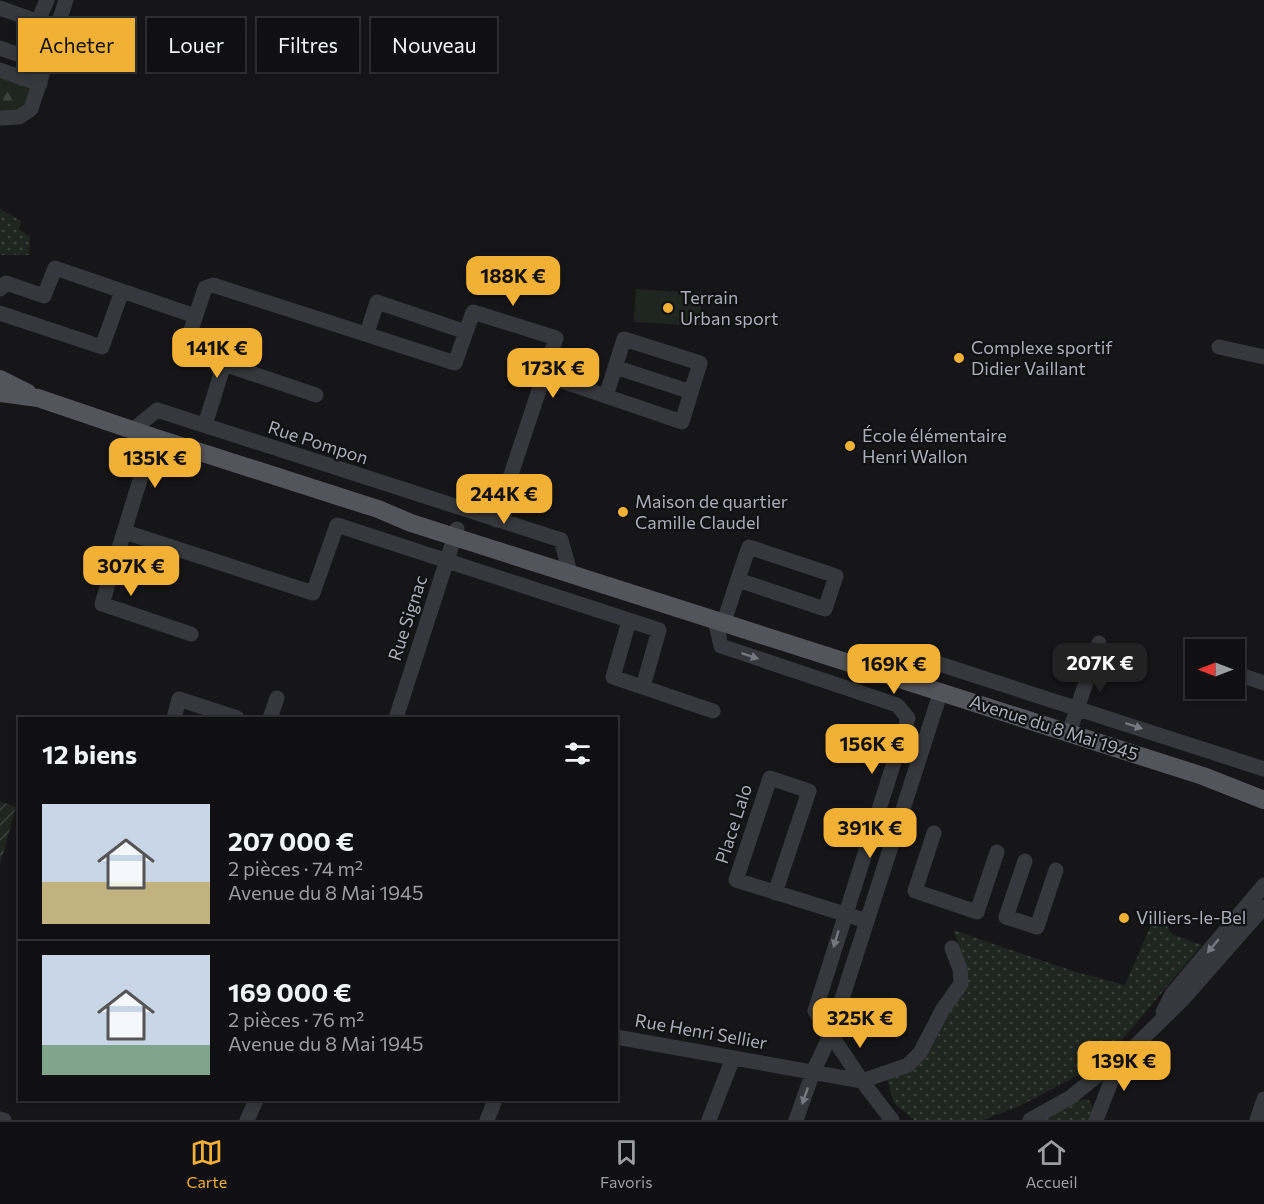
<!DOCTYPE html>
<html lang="fr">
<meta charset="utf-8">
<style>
:root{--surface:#101012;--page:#19191b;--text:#f1f3f6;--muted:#9c9d9f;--line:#303032;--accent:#f2b134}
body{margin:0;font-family:Commissioner,sans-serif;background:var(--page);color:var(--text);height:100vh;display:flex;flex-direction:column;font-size:22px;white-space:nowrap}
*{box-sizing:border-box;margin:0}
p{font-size:20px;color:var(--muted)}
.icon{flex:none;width:33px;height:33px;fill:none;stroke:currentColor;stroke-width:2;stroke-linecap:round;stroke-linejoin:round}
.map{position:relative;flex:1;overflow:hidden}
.side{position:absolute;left:18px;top:717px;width:600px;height:384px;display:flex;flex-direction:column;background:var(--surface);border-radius:0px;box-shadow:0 3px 9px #0003,0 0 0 2px var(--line)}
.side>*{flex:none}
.guide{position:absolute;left:18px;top:18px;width:600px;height:54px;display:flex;gap:12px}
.needle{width:39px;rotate:270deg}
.controls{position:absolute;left:1185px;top:639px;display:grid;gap:12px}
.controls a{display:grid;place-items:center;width:60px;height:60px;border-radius:0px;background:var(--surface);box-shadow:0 3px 9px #0003,0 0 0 2px var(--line);font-size:30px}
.price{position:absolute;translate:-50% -51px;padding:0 14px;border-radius:12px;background:var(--accent);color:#111;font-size:20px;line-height:39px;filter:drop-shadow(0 2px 3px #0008)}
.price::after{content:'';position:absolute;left:50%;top:36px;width:18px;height:14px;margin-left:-9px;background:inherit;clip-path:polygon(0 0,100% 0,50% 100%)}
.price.current{background:#222;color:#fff}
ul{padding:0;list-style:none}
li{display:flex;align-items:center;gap:18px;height:150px;padding:0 24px}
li+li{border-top:2px solid var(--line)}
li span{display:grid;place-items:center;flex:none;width:168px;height:120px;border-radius:0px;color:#555}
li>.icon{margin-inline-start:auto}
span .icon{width:72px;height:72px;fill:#fffc;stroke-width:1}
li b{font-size:26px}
h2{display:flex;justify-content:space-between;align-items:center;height:72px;padding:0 24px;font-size:26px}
.pill{padding:0 21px;border-radius:0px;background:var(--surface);box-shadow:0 3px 9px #0003,0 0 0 2px var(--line);font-size:21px;line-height:54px}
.pill.current{background:var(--accent);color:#111}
.tab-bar{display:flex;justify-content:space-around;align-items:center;height:84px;border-top:2px solid var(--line);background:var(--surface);font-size:16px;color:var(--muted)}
.tab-bar a{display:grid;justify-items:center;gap:3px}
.tab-bar .current{color:var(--accent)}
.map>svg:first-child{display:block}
</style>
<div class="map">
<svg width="1264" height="1120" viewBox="0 0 1264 1120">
<defs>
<pattern id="grass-dots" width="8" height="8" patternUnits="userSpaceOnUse" patternTransform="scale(1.5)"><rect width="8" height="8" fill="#1e261f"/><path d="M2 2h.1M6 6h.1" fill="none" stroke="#3c433d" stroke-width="1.8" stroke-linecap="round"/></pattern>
<pattern id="forest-firs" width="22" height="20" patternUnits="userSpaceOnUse" patternTransform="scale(1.5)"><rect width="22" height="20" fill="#1e261f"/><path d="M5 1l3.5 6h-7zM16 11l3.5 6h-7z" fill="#3c433d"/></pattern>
<pattern id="garden-furrows" width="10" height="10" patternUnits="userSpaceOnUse" patternTransform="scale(1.5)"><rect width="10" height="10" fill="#1e261f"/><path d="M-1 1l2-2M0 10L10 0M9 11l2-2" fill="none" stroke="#3c433d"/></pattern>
</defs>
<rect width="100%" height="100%" fill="#161618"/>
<!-- grass -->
<path fill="url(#grass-dots)" d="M0,209l21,12 -2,8 11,8 -1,18h-29z
M1157,911l15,23 30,11 -81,96 -39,32 -62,33 -37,14h-69l-20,-17 -7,-24 29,-11 18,-25 17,-35 13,-48 -11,-30 120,41 52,14z
M1088,1099l5,8 -4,13h-46l33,-19z"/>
<!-- forest -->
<path fill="url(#forest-firs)" d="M0,72l30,15 2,6 -9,17 -23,3z"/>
<!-- garden -->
<path fill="url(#garden-furrows)" d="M0,801l16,6 -16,58z"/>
<!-- pitch -->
<path fill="#1e261f" d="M636,289l66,4 -2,33 -66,-4z"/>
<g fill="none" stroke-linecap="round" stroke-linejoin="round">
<!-- minor -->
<path stroke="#37383d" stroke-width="15" d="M0,8l39,14
M0,48l17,6 8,-3 22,-51
M0,70l40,14
M0,118l19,-1 12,-8 35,-109
M0,289l6,-6 38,13 11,-28 140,48
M0,313l102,34 20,-56
M367,333l10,-31 89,30
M1219,347l45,10
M615,367l76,25
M316,395l-128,-43 -2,-7 19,-57 8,-3 242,78 18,-51 83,26 -12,37
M205,425l19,-61
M134,429l23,-19 404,130 9,32
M153,437l-51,167 89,30
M496,520l48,-145 138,47 18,-59 -76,-24 -18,57
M125,532l188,61 24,-68 322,105 -16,57
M715,619l6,27 176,59 11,13 -93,293 47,70 46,-16 12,-12 23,-44 18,-25 -1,-15 -8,-21
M629,621l-16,56 100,34
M724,622c8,-25 16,-50 25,-75l87,29 -11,33 -87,-29
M1234,673l30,10
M907,680l20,-20 337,109
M174,718l5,-19 58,19
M270,718l7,-20
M396,718l61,-189
M1069,733l30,-90
M934,833l-19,58 62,21 20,-60
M1025,861l-19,56 31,10 19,-57
M775,893l34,-102 -39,-13 -34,102 131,41
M1163,1012l9,-18 92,-109
M616,1037l246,44 30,39
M0,1119l4,1
M247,1120l9,-20
M487,1120l8,-20
M709,1120l24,-62
M796,1120l17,-48 17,-36 111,-345
M1030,1120l41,-23 49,-40
M1096,1120l16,-41 16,-26 55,-54 81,-92
M1257,1120l7,-21"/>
<!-- major -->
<path stroke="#53555c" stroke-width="18" d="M0,379l28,14
M0,393l38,5 115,39 225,72 33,14 792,253 61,24"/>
</g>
<!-- one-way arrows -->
<defs><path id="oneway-solid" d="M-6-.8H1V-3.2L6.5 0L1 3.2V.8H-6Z" transform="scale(1.5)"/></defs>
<g fill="#757881">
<use href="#oneway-solid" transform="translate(750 656) rotate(18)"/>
<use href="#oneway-solid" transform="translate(1134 726) rotate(18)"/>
<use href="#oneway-solid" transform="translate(836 939) rotate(107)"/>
<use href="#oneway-solid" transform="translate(1213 946) rotate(130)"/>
<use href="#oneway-solid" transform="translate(805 1096) rotate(109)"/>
</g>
<!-- markers -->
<g fill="#f2b134" stroke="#111113" stroke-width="2">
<circle cx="668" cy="308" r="6"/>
<circle cx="959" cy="358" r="6"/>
<circle cx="850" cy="446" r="6"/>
<circle cx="623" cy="512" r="6"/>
<circle cx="1124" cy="918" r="6"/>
</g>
<g text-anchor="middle" stroke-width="4.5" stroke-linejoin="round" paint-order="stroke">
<!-- poi labels -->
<g font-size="18" fill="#a8adb8" stroke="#111113" text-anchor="start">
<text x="680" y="304">Terrain<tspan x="680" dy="21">Urban sport</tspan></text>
<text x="971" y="354">Complexe sportif<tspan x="971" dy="21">Didier Vaillant</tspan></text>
<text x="862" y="442">École élémentaire<tspan x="862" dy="21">Henri Wallon</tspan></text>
<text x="635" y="508">Maison de quartier<tspan x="635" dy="21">Camille Claudel</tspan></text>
<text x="1136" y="924">Villiers-le-Bel</text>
</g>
<!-- street labels -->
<g font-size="18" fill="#a8adb8" stroke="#111113">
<text transform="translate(318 443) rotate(18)" y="6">Rue Pompon</text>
<text transform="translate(408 618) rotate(-72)" y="6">Rue Signac</text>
<text transform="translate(1054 728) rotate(18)" y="6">Avenue du 8 Mai 1945</text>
<text transform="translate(734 824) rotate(-72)" y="6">Place Lalo</text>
<text transform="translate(701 1032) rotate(10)" y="6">Rue Henri Sellier</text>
</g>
</g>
</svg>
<div class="controls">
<a><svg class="needle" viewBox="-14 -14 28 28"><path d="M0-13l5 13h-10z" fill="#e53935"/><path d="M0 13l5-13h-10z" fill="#9c9d9f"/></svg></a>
</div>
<b class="price" style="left:513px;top:307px">188K €</b>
<b class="price" style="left:217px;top:379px">141K €</b>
<b class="price" style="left:553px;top:399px">173K €</b>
<b class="price" style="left:155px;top:489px">135K €</b>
<b class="price" style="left:504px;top:525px">244K €</b>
<b class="price" style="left:131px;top:597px">307K €</b>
<b class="price current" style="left:1100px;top:694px">207K €</b>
<b class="price" style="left:894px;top:695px">169K €</b>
<b class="price" style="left:872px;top:775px">156K €</b>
<b class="price" style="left:870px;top:859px">391K €</b>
<b class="price" style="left:860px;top:1049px">325K €</b>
<b class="price" style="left:1124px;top:1092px">139K €</b>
<div class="guide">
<a class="pill current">Acheter</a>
<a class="pill">Louer</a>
<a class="pill">Filtres</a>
<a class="pill">Nouveau</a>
</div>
<section class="side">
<h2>12 biens<svg class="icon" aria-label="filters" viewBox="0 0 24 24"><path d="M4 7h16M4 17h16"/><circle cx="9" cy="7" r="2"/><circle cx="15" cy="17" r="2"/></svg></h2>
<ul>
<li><span style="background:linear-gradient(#c9d6e8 65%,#c2b280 0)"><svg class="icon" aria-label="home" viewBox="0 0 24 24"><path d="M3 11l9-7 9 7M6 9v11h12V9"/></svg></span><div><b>207 000 €</b><p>2 pièces · 74 m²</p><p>Avenue du 8 Mai 1945</p></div></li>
<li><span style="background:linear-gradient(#c9d6e8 75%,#7fa58c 0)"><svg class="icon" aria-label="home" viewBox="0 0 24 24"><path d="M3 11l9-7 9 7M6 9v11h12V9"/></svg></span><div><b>169 000 €</b><p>2 pièces · 76 m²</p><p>Avenue du 8 Mai 1945</p></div></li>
</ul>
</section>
</div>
<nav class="tab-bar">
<a class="current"><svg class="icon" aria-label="map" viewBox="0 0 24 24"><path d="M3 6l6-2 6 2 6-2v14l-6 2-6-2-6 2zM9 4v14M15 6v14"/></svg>Carte</a>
<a><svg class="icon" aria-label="saved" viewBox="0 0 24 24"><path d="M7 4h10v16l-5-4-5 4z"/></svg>Favoris</a>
<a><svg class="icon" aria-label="home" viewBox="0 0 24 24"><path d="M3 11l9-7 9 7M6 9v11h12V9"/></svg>Accueil</a>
</nav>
